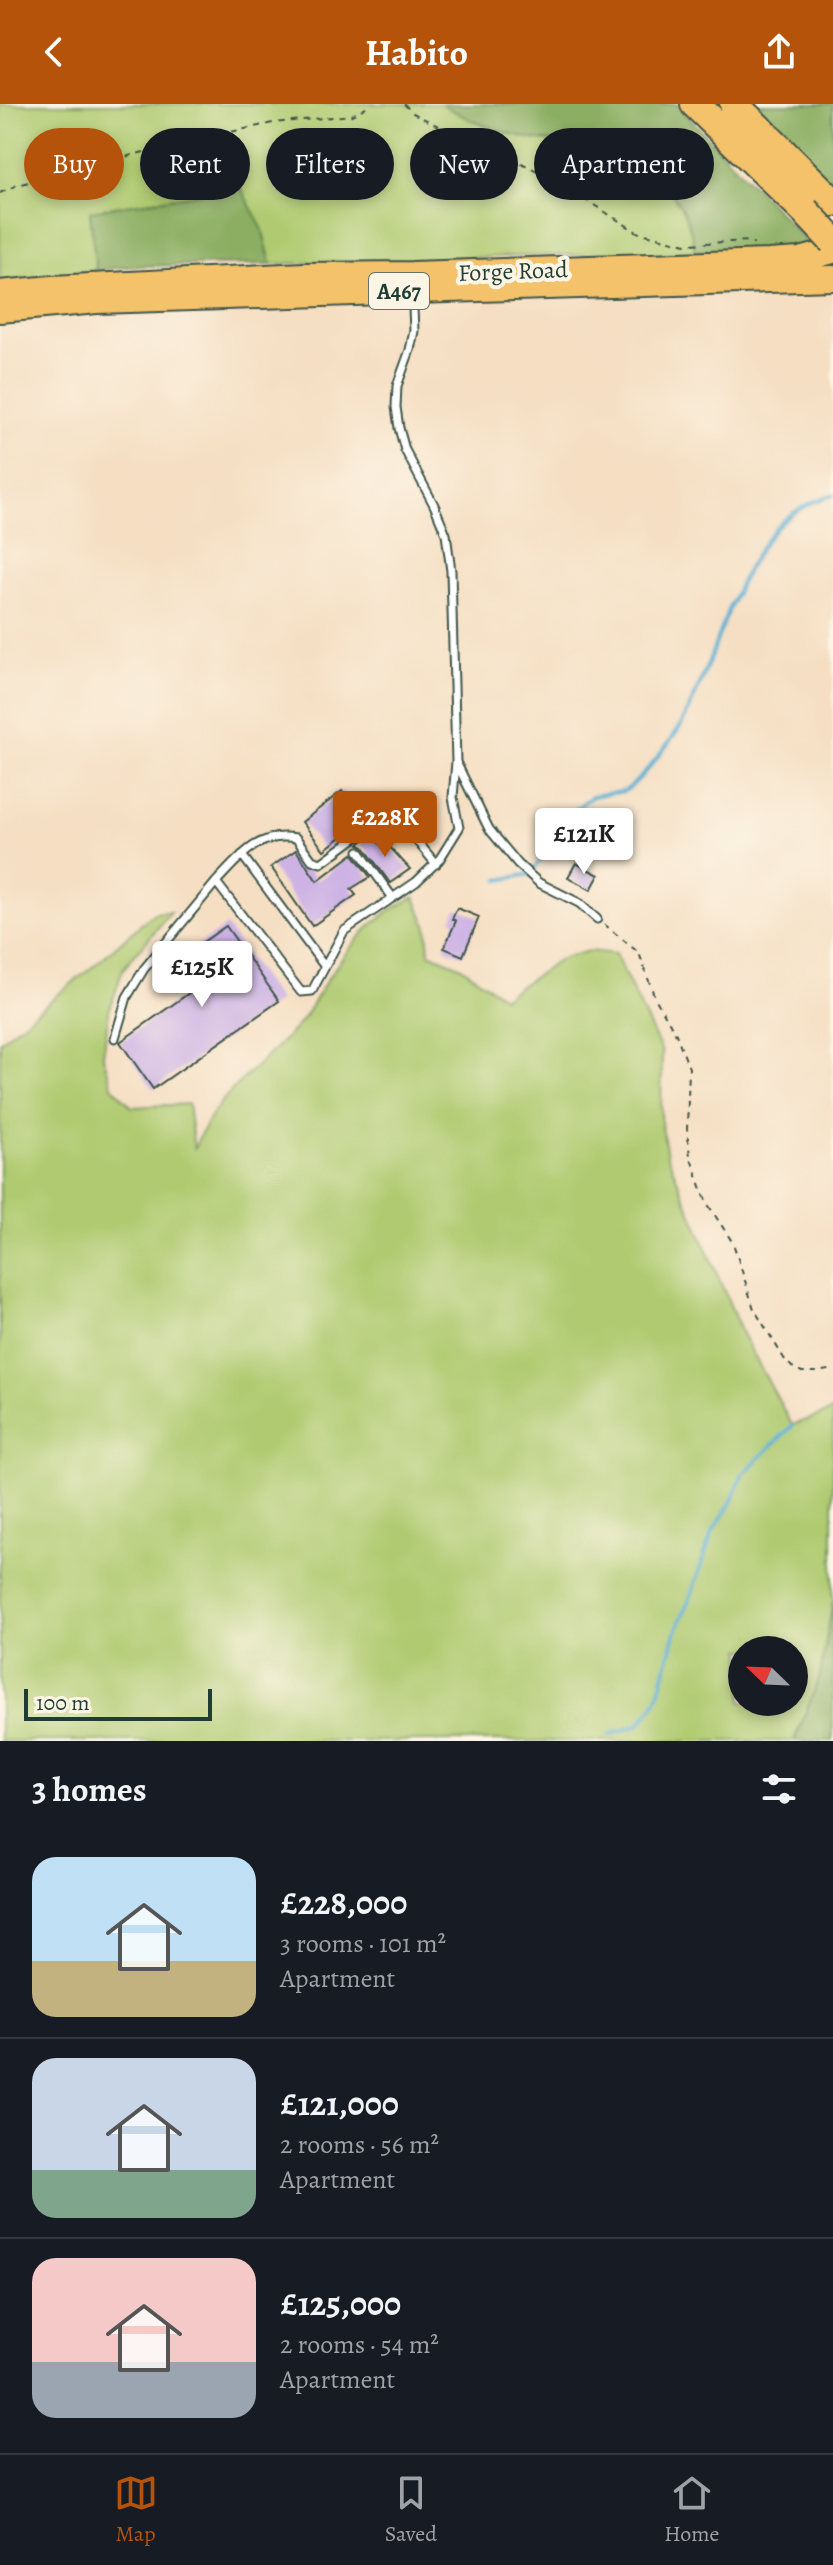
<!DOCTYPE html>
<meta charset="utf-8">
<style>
:root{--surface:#171b24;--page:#242831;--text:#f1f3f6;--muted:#9ea1a6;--line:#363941;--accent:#b45309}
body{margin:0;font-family:Alegreya,serif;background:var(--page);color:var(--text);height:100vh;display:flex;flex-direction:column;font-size:30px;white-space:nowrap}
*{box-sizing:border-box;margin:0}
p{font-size:26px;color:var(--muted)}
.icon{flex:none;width:44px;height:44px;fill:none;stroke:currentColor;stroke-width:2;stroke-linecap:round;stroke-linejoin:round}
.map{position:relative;height:1637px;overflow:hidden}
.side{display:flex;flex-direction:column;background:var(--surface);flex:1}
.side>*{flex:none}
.guide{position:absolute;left:24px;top:24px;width:786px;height:72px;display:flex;gap:16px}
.needle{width:52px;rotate:293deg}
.fabs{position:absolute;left:728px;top:1532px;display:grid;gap:16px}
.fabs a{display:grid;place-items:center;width:80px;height:80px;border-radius:50%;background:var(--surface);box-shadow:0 4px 12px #0003;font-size:40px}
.scale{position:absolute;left:24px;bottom:20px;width:188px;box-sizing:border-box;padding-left:8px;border:4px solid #1f3d34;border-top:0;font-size:22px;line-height:28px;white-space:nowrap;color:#1f3d34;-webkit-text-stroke:6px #fcf5e5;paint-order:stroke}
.price{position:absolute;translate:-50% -68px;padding:0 18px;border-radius:8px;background:#fff;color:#222;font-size:26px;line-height:52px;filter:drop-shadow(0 2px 4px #0008)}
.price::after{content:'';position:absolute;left:50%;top:48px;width:24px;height:18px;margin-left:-12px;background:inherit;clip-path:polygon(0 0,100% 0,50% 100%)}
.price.on{background:var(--accent);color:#fff}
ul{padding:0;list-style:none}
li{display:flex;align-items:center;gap:24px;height:200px;padding:0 32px}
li+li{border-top:2px solid var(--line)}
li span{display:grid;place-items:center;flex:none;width:224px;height:160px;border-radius:24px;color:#555}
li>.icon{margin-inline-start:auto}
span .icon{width:96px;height:96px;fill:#fffc;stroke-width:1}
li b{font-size:34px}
h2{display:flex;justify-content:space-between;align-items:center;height:96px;padding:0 32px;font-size:34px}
.pill{padding:0 28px;border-radius:36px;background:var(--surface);box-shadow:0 4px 12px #0003;font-size:28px;line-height:72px}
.pill.on{background:var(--accent);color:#fff}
header{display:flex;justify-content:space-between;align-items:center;height:104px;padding:0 32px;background:var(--accent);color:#fff;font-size:36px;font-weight:600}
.tabs{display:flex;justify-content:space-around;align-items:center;height:112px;border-top:2px solid var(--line);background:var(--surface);font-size:22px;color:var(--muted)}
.tabs a{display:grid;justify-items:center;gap:4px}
.tabs .on{color:var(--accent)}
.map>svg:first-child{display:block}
</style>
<header><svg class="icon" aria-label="back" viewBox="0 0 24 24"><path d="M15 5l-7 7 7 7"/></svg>Habito<svg class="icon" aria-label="share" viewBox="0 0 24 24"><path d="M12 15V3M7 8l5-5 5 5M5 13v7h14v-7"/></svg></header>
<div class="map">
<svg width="833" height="1637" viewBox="0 0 833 1637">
<rect width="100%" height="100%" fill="#fcf5e5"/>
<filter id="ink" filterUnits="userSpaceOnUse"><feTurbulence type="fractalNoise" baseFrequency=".0125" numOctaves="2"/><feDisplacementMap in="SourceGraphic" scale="16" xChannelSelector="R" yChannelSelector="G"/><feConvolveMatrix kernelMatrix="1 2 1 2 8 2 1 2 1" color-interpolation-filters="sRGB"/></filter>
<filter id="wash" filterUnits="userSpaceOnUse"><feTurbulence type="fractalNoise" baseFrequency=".006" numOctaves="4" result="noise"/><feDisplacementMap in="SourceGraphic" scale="32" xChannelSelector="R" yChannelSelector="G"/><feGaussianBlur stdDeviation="1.8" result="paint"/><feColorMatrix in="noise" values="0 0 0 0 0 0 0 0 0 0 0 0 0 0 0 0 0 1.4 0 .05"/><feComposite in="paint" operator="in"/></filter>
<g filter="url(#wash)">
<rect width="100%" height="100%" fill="#f5dec2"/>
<!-- green -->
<path fill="#afca70" stroke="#678452" stroke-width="2" fill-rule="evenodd" d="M0,0h442c24,16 57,28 86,34 18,4 37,4 55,7 59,9 104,46 112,106l-33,4h-103l-288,9 -9,-36 -34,-45 -15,8 -123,20 6,59 -96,11z
M415,793l12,30 2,26 31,13 43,31 60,-39 26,-7 26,3 47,98 -1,70 6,33 76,181 49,89 41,-14v190l-13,76 -26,64h-794v-700l96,-77 58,-51 17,-1 -48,57 -14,42 -6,45 9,30 20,21 56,-3 6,45c22,-57 64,-79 102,-122 10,-10 16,-24 24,-36 24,-39 51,-75 95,-94zM742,1546h52v52h-52z"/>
<!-- forest -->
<path fill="#8bae62" stroke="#55764b" stroke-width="2" d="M442,0h234l135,142 -116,5c-8,-60 -53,-97 -112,-106 -18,-3 -37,-3 -55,-7 -29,-6 -62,-18 -86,-34z
M750,0h83v84z
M235,73l27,51 9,36 -136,2 -39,4 -6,-59 123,-20z
M833,1497v140h-39l26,-64z"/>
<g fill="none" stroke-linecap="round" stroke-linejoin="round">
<!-- stream -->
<path stroke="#54acd1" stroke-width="4" d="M499,776l32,-6c19,-25 32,-59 59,-76 10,-6 25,-3 36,-8 14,-9 46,-50 55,-65 33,-60 48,-145 95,-197 15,-16 36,-27 57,-33
M609,1631l29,-10 15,-18 6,-13 17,-63 15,-35 21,-63 19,-30 12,-29 49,-48"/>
</g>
<g id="blocks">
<!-- building -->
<path fill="#cdb2e5" d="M342,687l22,32 -13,10 -2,-2 -25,19 -22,-28z
M372,730l12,15 5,-3 21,23 -20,14 -26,-36 -5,-3z
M296,746l21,31 36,-27 17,23 -19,12 5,6 -44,31 -41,-59z
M576,759l23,12 -8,15 -23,-13z
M457,804l22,9 -16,39 -19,-8 12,-27 -4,-2z
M226,822l53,75 -126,88 -33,-47 76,-54 -19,-28z"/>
</g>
</g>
<g filter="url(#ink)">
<use href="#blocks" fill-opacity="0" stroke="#3f5549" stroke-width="2"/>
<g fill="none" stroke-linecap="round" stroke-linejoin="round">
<!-- lane casing -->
<g stroke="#3f5549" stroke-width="11">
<path id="lane" d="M409,191l4,13 1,23 -4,19 -13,36 -1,21 3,21 6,22 29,55 12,29 5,37 5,191 33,67 29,35 21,19 40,20 18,16
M359,747l34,47
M242,751l83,112
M436,760l-44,-53 -71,52 -9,-3 -16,-22c-38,-7 -56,19 -80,44l85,110 11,-1 32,-60 72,-49 23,-22 20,-32 -6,-31 3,-35
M115,934l12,-41 17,-28 72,-87"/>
</g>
<!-- primary casing -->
<g stroke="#3f5549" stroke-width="28">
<path id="primary" d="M0,189l52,-5 252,-13 108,-1 357,-12 31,-2 33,-9
M0,206l97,-9 736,-23"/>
</g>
<!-- highway casing -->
<g stroke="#3f5549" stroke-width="32">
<path id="highway" d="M695,0l110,107
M734,0l99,98"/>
</g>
<!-- path -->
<path stroke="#3f5549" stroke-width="2" stroke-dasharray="6 6" stroke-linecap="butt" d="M404,0l9,9 27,14 76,33 38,20 83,52 49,12 64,-3 4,3
M0,89l17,-8 162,-42 94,-20 79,-8 19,-11
M604,820l35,29 16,45 21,36 13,34 -2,61 3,27 17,47 26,40 21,66 31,51 7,7 10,5h16l15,-3"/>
<!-- lane -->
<use href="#lane" stroke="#fff" stroke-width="7"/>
<!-- primary -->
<use href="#primary" stroke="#f4c26a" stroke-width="24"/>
<!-- highway -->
<use href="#highway" stroke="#f4c26a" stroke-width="28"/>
<!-- highway-bridge casing -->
<g stroke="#3f5549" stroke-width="32" stroke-linecap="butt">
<path id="highway-bridge" d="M805,107l28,30"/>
</g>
<!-- highway-bridge -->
<use href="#highway-bridge" stroke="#f4c26a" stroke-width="28"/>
</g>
</g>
<g text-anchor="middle" stroke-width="8" stroke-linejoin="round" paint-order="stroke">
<!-- shield labels -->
<rect fill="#fcf5e5" stroke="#617469" stroke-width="2" x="369" y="169" width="60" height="36" rx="6"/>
<g font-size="22" font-weight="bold" fill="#1f3d34">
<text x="399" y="195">A467</text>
</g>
<!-- street labels -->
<g font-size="24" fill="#1f3d34" stroke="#fcf5e5">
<text transform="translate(513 167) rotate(-2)" y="8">Forge Road</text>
</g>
</g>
</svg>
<div class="fabs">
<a><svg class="needle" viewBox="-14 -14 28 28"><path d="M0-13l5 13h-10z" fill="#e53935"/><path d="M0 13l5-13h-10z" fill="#9ea1a6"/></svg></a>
</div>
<div class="scale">100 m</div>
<b class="price on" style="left:385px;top:755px">£228K</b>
<b class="price" style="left:584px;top:772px">£121K</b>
<b class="price" style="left:202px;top:905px">£125K</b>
<div class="guide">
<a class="pill on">Buy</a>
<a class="pill">Rent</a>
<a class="pill">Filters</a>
<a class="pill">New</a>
<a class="pill">Apartment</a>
</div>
</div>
<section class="side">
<h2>3 homes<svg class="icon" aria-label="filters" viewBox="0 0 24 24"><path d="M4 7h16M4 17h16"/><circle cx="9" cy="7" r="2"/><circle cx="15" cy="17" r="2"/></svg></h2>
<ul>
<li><span style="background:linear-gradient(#bfe0f5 65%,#c2b280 0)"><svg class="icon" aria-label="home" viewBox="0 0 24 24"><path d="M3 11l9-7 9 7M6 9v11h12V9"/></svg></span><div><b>£228,000</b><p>3 rooms · 101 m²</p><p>Apartment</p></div></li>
<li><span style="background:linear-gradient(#c9d6e8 70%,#7fa58c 0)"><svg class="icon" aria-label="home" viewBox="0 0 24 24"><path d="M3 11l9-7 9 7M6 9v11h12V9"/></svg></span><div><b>£121,000</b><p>2 rooms · 56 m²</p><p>Apartment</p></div></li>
<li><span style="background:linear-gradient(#f6c9c9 65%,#9aa5b1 0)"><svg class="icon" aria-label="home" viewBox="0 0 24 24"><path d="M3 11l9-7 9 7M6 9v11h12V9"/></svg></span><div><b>£125,000</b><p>2 rooms · 54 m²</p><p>Apartment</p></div></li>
</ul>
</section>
<nav class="tabs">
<a class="on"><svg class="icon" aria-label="map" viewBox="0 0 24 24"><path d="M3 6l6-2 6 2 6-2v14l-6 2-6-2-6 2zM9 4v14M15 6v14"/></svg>Map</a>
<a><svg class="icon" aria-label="saved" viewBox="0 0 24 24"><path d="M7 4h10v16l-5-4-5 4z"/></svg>Saved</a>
<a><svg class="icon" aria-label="home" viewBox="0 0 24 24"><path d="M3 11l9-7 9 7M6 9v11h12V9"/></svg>Home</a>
</nav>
